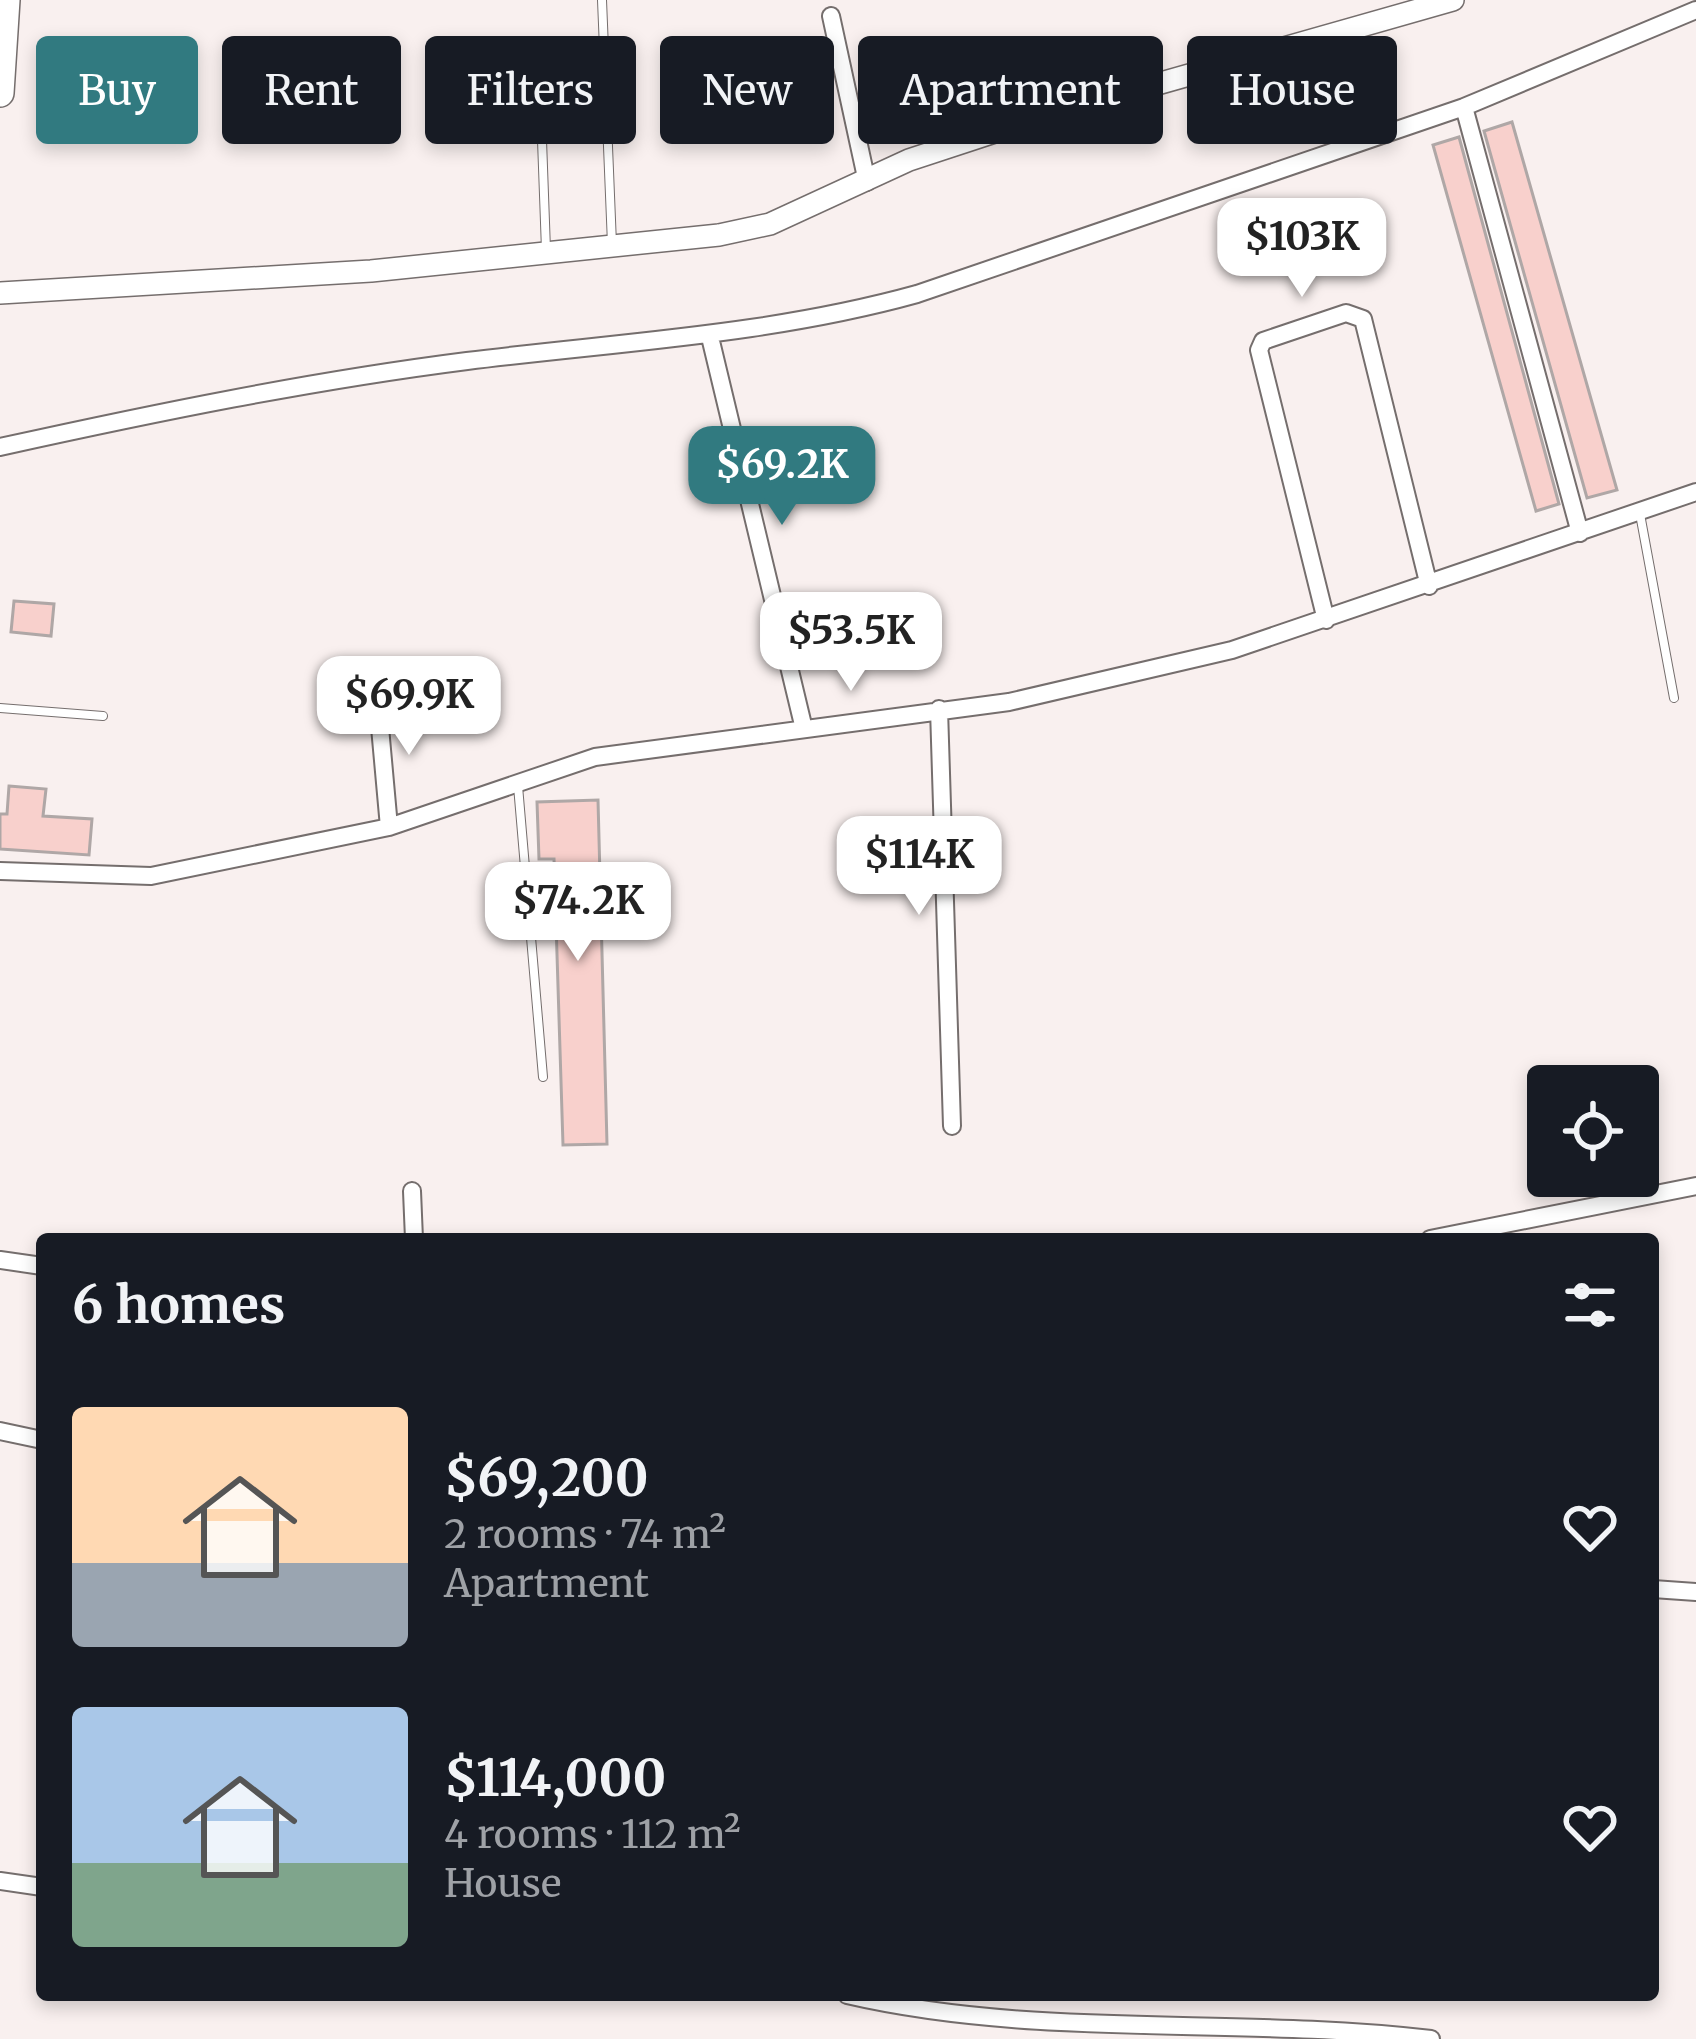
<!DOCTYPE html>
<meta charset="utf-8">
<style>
:root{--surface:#171b24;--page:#242831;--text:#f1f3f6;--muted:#9ea1a6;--accent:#317a80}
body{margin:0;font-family:Merriweather,serif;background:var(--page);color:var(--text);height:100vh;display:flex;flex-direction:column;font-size:45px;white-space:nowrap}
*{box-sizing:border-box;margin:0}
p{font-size:39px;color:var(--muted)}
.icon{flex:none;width:66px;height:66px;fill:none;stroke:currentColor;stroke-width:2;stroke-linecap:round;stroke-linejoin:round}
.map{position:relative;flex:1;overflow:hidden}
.panel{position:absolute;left:36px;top:1233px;width:1623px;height:768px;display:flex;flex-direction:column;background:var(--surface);border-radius:12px;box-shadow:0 6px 18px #0003}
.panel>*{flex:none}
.banner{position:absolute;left:36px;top:36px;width:1626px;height:108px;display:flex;gap:24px}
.fabs{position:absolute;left:1527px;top:1065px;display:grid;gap:24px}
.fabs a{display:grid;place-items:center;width:132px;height:132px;border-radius:12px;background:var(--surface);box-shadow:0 6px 18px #0003;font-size:60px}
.price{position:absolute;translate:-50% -102px;padding:0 27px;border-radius:24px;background:#fff;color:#222;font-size:39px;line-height:78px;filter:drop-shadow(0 3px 6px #0008)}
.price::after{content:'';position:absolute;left:50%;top:72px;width:36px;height:27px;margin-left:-18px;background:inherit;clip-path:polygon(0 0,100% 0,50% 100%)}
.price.current{background:var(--accent);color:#fff}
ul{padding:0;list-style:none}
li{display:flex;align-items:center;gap:36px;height:300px;padding:0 36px}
li span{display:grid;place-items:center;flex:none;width:336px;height:240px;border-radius:12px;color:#555}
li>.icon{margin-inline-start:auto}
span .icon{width:144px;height:144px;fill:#fffc;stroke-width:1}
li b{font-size:51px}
h2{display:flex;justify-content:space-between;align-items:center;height:144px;padding:0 36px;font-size:51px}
.pill{padding:0 42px;border-radius:12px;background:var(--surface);box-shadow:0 6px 18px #0003;font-size:42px;line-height:108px}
.pill.current{background:var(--accent);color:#fff}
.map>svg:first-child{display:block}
</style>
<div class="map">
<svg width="1696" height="2039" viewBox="0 0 1696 2039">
<rect width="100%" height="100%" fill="#f9f0ef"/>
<!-- building -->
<path fill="#f8d0cc" stroke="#afa7a6" stroke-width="3" d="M1512,122l105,368 -30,8 -103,-367z
M1459,137l100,367 -23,7 -103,-366z
M14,601l40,3 -3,32 -40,-4z
M9,786l37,3 -3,27 49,3 -3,36 -89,-6v-35h7z
M598,800l9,344 -44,1 -9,-286h-15l-2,-57z"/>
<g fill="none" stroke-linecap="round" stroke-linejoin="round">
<!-- service casing -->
<g stroke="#756e6d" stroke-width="10">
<path id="service" d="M602,0l10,244
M540,85l6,165
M1640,514l34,184
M0,708l103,8
M518,786l25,291"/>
</g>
<!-- minor casing -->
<g stroke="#756e6d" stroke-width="20">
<path id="minor" d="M831,16l36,166
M1464,107l116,426
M710,337l94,392
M0,447c154,-34 310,-66 467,-86 152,-19 302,-26 450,-67l547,-187 232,-97
M1326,620l-67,-270 4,-9 83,-28 17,6 66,267
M377,694l12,133
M939,709l13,417
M0,871l151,5 238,-49 206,-70 414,-55 223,-52 464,-158
M412,1191l2,48
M1430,1239l266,-53
M0,1260l42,6
M0,1431l42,9
M1653,1589l43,3
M0,1881l42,6
M847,1995c189,44 391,21 584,44"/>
</g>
<!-- tertiary casing -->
<g stroke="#756e6d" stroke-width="24">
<path id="tertiary" d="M0,293l371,-22 348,-36 51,-11 139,-64 125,-41 419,-119"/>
</g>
<!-- trunk casing -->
<g stroke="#756e6d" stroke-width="30">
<path id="trunk" d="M0,93l6,-93"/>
</g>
<!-- service -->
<use href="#service" stroke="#fff" stroke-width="8"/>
<!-- minor -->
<use href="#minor" stroke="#fff" stroke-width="16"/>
<!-- tertiary -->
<use href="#tertiary" stroke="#fff" stroke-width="21"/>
<!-- trunk -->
<use href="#trunk" stroke="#fff" stroke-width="27"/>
</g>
</svg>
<div class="fabs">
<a><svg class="icon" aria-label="locate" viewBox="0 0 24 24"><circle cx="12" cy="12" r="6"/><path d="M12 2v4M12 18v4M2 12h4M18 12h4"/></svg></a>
</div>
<b class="price" style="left:1302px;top:300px">$103K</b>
<b class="price current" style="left:782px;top:528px">$69.2K</b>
<b class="price" style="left:851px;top:694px">$53.5K</b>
<b class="price" style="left:409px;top:758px">$69.9K</b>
<b class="price" style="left:919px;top:918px">$114K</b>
<b class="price" style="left:578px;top:964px">$74.2K</b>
<div class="banner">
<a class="pill current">Buy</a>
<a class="pill">Rent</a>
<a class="pill">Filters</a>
<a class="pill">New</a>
<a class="pill">Apartment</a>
<a class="pill">House</a>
</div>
<section class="panel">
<h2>6 homes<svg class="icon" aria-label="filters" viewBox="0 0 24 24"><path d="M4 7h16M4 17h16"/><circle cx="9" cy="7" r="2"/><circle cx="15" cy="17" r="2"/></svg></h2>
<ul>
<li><span style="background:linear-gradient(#ffd9b3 65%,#9aa5b1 0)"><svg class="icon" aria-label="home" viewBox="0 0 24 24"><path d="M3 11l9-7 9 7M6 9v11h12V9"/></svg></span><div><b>$69,200</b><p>2 rooms · 74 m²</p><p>Apartment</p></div><svg class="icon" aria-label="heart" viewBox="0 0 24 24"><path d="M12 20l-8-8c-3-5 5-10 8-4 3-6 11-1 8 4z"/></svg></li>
<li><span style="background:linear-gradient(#a9c7e8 65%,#7fa58c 0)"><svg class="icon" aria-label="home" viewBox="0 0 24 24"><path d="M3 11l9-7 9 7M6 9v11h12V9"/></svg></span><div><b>$114,000</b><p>4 rooms · 112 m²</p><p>House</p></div><svg class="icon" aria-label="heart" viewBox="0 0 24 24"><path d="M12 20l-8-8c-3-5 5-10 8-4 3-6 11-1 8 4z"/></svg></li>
</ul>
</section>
</div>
